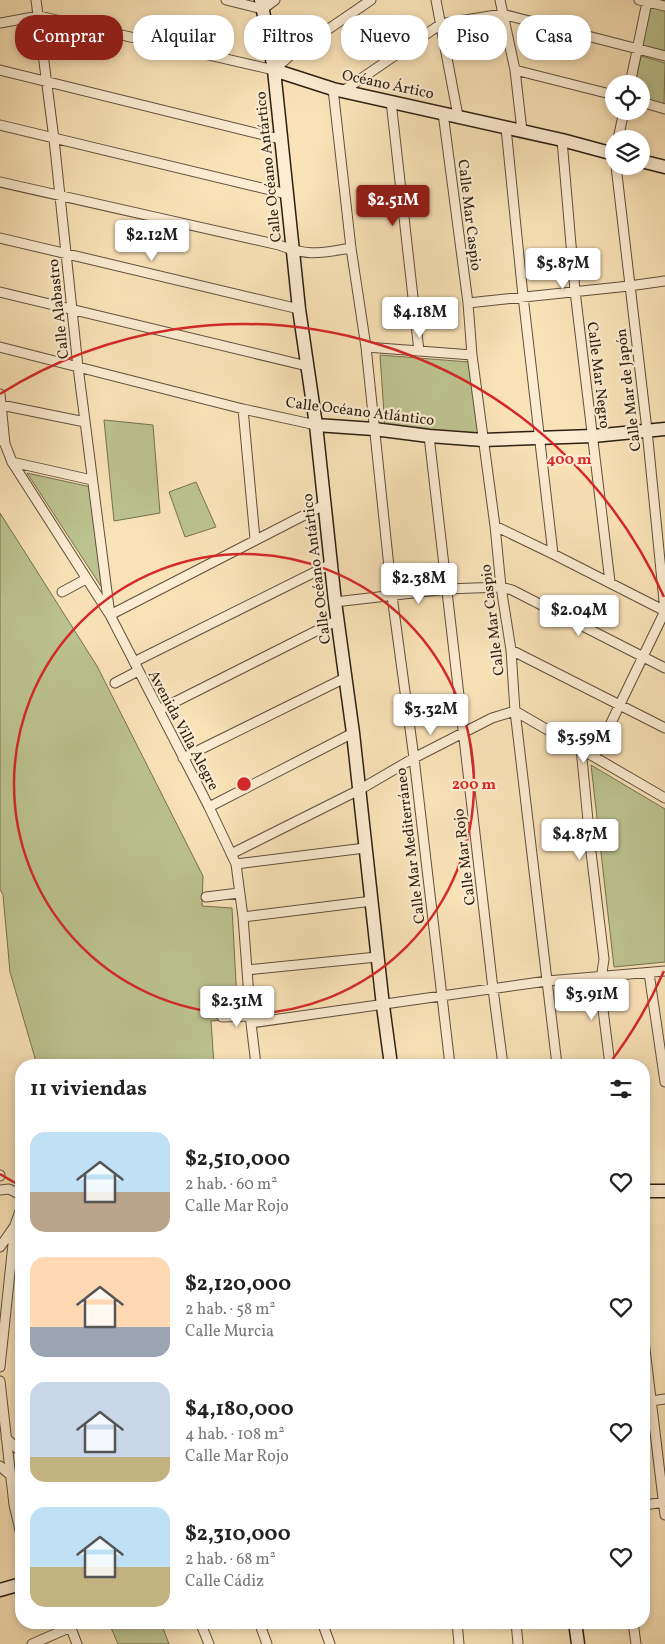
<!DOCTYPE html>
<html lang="es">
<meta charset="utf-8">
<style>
:root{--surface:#fff;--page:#f2f2f2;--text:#222;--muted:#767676;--accent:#8f2418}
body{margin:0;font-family:Vollkorn,serif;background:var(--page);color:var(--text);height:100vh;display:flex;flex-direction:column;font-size:19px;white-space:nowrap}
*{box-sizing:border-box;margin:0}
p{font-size:16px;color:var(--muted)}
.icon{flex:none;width:28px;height:28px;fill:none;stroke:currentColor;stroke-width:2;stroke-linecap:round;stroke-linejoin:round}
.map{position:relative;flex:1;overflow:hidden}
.sheet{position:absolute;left:15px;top:1059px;width:635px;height:570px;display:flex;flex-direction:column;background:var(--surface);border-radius:20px;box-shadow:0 2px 8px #0003}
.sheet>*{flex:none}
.top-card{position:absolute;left:15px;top:15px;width:635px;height:45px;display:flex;gap:10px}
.tools{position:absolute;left:605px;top:75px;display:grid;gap:10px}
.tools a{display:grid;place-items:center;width:45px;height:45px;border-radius:50%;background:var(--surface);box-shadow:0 2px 8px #0003;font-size:25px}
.price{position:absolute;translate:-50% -42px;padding:0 11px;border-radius:5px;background:#fff;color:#222;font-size:16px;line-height:32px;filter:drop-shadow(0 1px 2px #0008)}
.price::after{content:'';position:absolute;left:50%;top:30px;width:15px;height:11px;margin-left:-8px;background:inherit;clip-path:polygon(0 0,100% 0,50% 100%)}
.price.current{background:var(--accent);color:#fff}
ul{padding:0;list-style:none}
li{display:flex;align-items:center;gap:15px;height:125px;padding:0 15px}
li span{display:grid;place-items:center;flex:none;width:140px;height:100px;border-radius:15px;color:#555}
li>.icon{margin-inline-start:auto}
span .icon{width:60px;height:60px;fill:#fffc;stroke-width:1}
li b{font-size:21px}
h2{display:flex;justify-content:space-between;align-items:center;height:60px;padding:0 15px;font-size:21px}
.chip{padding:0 18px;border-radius:20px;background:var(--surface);box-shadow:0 2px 8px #0003;font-size:18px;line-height:45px}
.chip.current{background:var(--accent);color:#fff}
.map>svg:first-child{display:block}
</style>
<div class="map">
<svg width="665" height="1644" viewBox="0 0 665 1644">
<rect width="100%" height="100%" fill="#fae2b8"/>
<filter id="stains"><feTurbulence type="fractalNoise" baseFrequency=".004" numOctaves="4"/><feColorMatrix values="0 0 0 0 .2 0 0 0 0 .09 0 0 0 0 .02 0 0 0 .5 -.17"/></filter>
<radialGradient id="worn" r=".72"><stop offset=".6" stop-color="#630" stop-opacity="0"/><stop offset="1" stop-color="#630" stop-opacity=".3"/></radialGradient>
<!-- green -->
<path fill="#bcc390" stroke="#747251" d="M651,7l14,3v41l-23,-5z
M641,56l24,7 -1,41 -23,-5v-15h-6z
M380,355l89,7 11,74 -95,-7z
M104,420l49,5 7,88 -46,8z
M27,473l64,14 15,107z
M196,482l20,45 -31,10 -16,-45z
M0,513l97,153 106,210 -1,30 30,2 6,111 -27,2 3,44h-177l-27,-93 -7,-77 -3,-6z
M591,765l74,44v153l-51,5z
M109,1623h52l8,21h-51z"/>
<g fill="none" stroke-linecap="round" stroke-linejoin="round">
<!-- street casing -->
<g stroke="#60503c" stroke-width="11">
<path id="street" d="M36,0l18,139 24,228 32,248 214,-110
M226,0l37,9 12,-9
M436,0l22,116
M500,0l15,70 7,61
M639,0l26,6
M0,23l39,-7 235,54 18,-16 79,-54
M0,70l280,69
M515,70l99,25
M630,84l17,-82
M333,89l18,159 15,99 26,249 22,162 36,307
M343,91l98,-67 61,-10 163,42
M391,101l28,250
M641,102l24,7
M443,113l25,190 4,52 23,171 6,61 10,63 4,61 42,354
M0,125l287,69
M506,128l17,168 30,258
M618,139l6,-28
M562,140l13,151 35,291
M616,166l31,264 18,181
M0,182l279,63c30,12 41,8 72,3
M0,238l299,71
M0,292l307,74
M468,303l161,-17 36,-5
M0,347l243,62 73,16
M366,347l106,8
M0,394l5,50
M1,405l84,17
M243,409l12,130
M429,436l64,553 10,76
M0,437l5,7 7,18 98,153 99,192 27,57 7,53 8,106 5,42
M12,462l80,18
M495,526l58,28 112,57
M62,592l24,-13
M335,602l112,-13 54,-2 11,3 153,78
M511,650l154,78
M134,662l197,-98
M115,683l23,-12
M159,710l179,-90
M581,748l10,104 13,107 -4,27 10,79
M595,756l70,-145
M183,758l162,-80
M209,807l144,-74
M231,854l128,-64 55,-32 78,-40 23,-7 150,87
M236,864l129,-16
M206,897l33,-4
M243,917l129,-16
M247,970l130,-13
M649,973l16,109
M222,1017l28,-1
M251,1023l296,-42 118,-10
M378,1065l13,-1
M0,1175v1
M0,1190l9,-1 12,6
M0,1247l14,-20
M644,1341l21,174
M0,1367l15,-142 6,-17
M0,1381l14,124 7,29
M644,1402l21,-3
M6,1438l15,14
M0,1466l10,9
M644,1505l21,-3
M200,1622l9,22
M259,1622l8,22
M322,1622l8,22
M457,1622l2,22
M516,1622l2,22
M633,1622l3,22
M69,1623l8,21
M32,1644l39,-17"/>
</g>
<!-- secondary casing -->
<g stroke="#2d2012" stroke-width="15">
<path id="secondary" d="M261,0l13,70 25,239 17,116 19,177 18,131 30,273 8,59
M274,70l59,19 229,51 52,14
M641,161l24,6
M316,425l58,4 55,7 54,4 110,-4 72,-7
M644,1191h21
M0,1590l21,-6
M575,1622l3,22"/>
</g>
<!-- street -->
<use href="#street" stroke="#fcecd1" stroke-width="9"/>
<!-- secondary -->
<use href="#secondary" stroke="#fcecd1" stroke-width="12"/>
</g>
<!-- distance rings -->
<g fill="none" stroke="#d62828" stroke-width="2.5">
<circle cx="244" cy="784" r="230"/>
<path d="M664 971A460 460 0 0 1 609 1064M21 1186A460 460 0 0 1 0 1174M0 394A460 460 0 0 1 664 597"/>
</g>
<g text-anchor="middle" stroke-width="4.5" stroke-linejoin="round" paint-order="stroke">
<!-- street labels -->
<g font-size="15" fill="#2d2012" stroke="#fcecd1">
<text transform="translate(388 84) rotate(12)" y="5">Océano Ártico</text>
<text transform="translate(268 167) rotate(-96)" y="5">Calle Océano Antártico</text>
<text transform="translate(470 215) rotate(83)" y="5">Calle Mar Caspio</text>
<text transform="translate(58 309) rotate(-96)" y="5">Calle Alabastro</text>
<text transform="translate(599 375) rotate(83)" y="5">Calle Mar Negro</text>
<text transform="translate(628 390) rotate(-97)" y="5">Calle Mar de Japón</text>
<text transform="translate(360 411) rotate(7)" y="5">Calle Océano Atlántico</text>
<text transform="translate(316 569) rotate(-97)" y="5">Calle Océano Antártico</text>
<text transform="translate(492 620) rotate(-97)" y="5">Calle Mar Caspio</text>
<text transform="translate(184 730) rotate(62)" y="5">Avenida Villa Alegre</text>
<text transform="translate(410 846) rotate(-97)" y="5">Calle Mar Mediterráneo</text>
<text transform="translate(464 857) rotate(-97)" y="5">Calle Mar Rojo</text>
</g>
</g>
<circle cx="244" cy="784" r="8" fill="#d62828" stroke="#fcecd1" stroke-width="2.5"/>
<g font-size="15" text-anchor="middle" font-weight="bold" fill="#d62828" stroke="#fcecd1" stroke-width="4.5" stroke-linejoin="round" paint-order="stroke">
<text x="569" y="464">400 m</text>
<text x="474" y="789">200 m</text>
</g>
<rect width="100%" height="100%" filter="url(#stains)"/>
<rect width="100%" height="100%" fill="url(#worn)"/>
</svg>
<div class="tools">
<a><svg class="icon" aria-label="locate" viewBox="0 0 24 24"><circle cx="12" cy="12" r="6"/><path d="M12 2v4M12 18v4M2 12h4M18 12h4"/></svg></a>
<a><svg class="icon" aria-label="layers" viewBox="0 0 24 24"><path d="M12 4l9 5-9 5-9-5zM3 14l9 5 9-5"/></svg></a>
</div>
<b class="price current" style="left:393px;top:227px">$2.51M</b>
<b class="price" style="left:152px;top:262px">$2.12M</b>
<b class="price" style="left:563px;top:290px">$5.87M</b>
<b class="price" style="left:420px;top:339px">$4.18M</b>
<b class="price" style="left:419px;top:605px">$2.38M</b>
<b class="price" style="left:579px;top:637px">$2.04M</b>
<b class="price" style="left:431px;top:736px">$3.32M</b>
<b class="price" style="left:584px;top:764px">$3.59M</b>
<b class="price" style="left:580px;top:861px">$4.87M</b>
<b class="price" style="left:592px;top:1021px">$3.91M</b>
<b class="price" style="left:237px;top:1028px">$2.31M</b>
<div class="top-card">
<a class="chip current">Comprar</a>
<a class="chip">Alquilar</a>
<a class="chip">Filtros</a>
<a class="chip">Nuevo</a>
<a class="chip">Piso</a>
<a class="chip">Casa</a>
</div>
<section class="sheet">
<h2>11 viviendas<svg class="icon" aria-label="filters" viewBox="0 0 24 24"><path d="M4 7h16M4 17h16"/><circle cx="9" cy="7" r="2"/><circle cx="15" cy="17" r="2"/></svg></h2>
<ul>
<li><span style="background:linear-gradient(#bfe0f5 60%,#b9a48a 0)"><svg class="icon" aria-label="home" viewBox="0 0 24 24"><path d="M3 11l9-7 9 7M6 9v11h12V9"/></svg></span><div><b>$2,510,000</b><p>2 hab. · 60 m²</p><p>Calle Mar Rojo</p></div><svg class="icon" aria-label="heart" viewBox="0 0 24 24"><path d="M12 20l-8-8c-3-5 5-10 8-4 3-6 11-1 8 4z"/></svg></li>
<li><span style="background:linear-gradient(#ffd9b3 70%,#9aa5b1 0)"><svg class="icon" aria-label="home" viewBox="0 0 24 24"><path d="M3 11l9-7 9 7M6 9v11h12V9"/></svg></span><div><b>$2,120,000</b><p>2 hab. · 58 m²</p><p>Calle Murcia</p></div><svg class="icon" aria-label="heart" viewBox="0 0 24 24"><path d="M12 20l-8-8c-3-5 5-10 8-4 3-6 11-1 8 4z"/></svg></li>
<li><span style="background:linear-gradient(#c9d6e8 75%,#c2b280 0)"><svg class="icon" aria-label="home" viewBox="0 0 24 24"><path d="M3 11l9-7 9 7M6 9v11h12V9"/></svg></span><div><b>$4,180,000</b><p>4 hab. · 108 m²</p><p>Calle Mar Rojo</p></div><svg class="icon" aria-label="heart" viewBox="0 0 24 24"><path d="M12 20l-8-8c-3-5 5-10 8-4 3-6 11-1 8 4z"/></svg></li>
<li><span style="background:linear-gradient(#bfe0f5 60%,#c2b280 0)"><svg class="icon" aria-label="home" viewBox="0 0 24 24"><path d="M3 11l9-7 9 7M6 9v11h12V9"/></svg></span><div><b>$2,310,000</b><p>2 hab. · 68 m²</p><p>Calle Cádiz</p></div><svg class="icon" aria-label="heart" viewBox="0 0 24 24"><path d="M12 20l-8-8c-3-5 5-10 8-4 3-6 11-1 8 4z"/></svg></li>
</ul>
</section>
</div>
